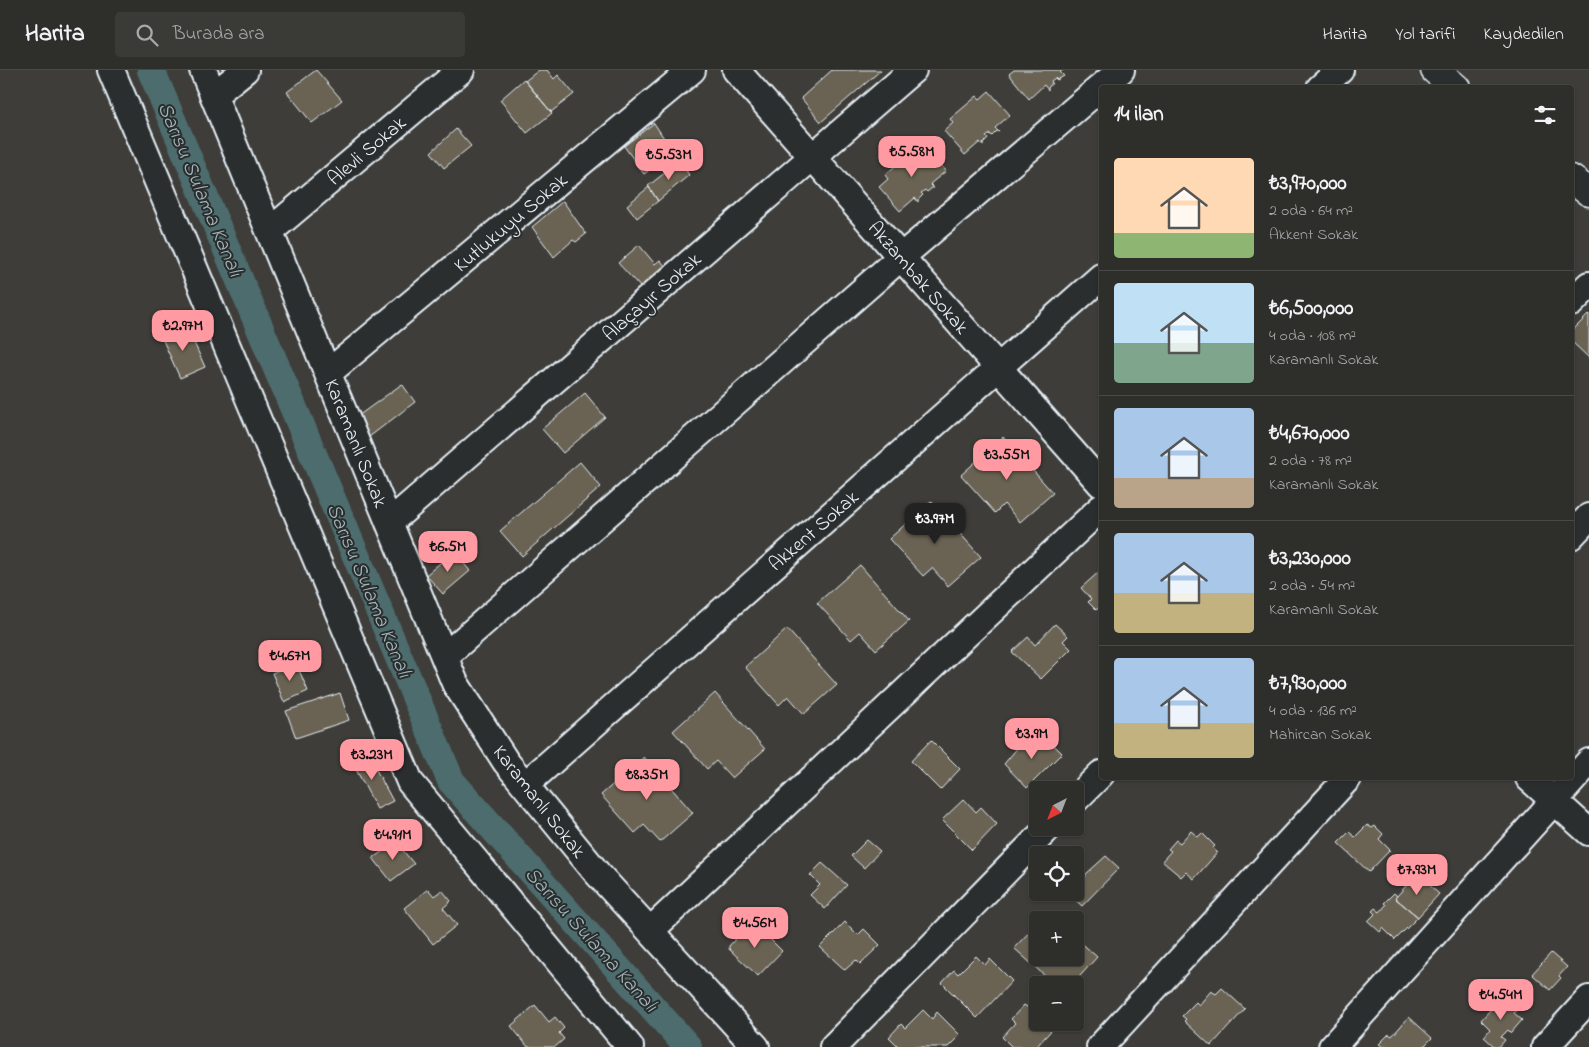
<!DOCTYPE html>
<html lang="tr">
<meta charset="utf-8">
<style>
:root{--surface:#2e2e2b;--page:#3a3a37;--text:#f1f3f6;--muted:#a7a8a9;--line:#494a47;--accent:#ff9aa2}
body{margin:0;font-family:"Indie Flower",sans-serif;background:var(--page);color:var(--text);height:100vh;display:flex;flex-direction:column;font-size:19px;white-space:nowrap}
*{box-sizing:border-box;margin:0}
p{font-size:16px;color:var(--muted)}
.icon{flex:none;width:28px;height:28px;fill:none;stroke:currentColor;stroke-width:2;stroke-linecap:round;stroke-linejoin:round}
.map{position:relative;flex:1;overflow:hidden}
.details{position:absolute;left:1099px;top:15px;width:475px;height:695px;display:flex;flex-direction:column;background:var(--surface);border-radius:5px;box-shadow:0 1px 4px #0004,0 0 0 1px var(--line)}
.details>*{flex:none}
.needle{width:32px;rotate:222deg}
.tools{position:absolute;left:1029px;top:711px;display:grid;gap:10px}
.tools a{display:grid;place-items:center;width:55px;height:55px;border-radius:5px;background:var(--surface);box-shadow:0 1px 4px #0004,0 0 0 1px var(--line);font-size:25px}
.price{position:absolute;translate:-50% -42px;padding:0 11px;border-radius:10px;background:var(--accent);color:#111;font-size:16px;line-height:32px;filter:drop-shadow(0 1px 2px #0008)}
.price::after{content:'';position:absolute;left:50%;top:30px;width:15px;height:11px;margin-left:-8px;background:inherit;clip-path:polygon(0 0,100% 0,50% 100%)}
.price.selected{background:#222;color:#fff}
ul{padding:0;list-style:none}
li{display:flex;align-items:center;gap:15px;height:125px;padding:0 15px}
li+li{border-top:1px solid var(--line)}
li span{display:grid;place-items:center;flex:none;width:140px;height:100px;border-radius:5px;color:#555}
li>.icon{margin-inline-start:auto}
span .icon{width:60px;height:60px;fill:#fffc;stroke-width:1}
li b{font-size:21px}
h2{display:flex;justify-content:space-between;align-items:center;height:60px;padding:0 15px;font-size:21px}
header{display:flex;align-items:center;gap:30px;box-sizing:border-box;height:70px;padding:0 25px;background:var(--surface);border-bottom:1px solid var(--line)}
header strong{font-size:24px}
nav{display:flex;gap:28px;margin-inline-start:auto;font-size:18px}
.search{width:350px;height:45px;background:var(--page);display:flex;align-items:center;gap:12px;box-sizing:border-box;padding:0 18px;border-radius:5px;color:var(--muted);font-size:19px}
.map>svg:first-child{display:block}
</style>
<header>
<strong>Harita</strong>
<div class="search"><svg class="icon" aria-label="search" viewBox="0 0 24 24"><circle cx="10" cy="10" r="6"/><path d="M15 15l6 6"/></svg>Burada ara</div>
<nav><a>Harita</a><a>Yol tarifi</a><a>Kaydedilen</a></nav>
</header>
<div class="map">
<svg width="1589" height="977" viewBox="0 0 1589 977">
<rect width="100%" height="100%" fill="#3e3d39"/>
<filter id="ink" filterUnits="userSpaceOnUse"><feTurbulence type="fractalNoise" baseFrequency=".02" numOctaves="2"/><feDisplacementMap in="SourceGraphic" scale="10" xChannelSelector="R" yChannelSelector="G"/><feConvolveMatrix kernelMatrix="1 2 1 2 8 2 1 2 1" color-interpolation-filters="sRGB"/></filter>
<g filter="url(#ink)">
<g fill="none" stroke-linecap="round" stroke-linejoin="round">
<!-- canal -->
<path stroke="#4d6c6e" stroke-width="28" d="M151,0l300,711 237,266"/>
</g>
<!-- building -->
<path fill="#6b6353" stroke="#e8f1f8" d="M316,0l26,30 -30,23 -25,-31z
M539,0h8l7,9 4,-4 16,19 -23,18 -26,-31z
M832,0h49l-60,52 -20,-24z
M1014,0h49l-3,2 4,4 -7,4 -2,-2 -4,3 1,2 -4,5v2l-4,-5 -15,14 -20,-25z
M524,9l28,34 -25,20 -27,-33z
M989,21l21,24 -15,13 4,4 -2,-1 -5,5 -2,-2 -4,3 2,2 -5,5v2l-3,-4 -15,13 -21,-24 9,-8 -3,-4 27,-23 3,3z
M654,53l19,29 -29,22 -20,-28z
M456,59l15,17 -27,22 -13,-16z
M925,77l21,24 -16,13 4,4h-2l-5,4 -2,-2 -4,3 2,2 -5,5v2l-3,-4 -15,13 -21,-24 9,-8 -3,-4 27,-24 3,4z
M680,91l9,14 -31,26 -10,-15z
M649,117l9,14 -21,17 -10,-13z
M563,131l23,33 -10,8 -3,-2 -19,17 -22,-30z
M639,175l16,19 5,-4 8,9 -25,21 -25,-27z
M1589,244v44l-18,-17v-9z
M186,255l19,42 -25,11 -19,-42z
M402,314l13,18 -46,35 -11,-21z
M585,323l20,24 -42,36 -21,-24z
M1003,367l50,56 -33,29 -16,-18 -9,9 -34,-38z
M580,392l21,25 -79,69 -22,-25z
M931,431l50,56 -33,29 -16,-18 -9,8 -34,-37z
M454,481l16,20 -27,23 -17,-19z
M860,495l49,56 -33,29 -16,-18 -9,8 -34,-37z
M1101,500v36l-5,4 -8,-8 3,-3 -10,-11z
M1055,554l13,12 -5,5 8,8 -30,30 -29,-27 16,-15 7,8z
M787,559l50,56 -33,29 -16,-18 -9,9 -34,-38z
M296,593l12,28 -24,11 -12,-29z
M340,623l9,27 -53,18 -10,-27z
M715,623l50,56 -33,29 -16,-17 -9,8 -34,-38z
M1041,663l21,20 -35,35 -23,-24 20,-24 6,5z
M931,670l29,29 -20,21 -29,-29z
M367,683l26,48 -16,8 -25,-47z
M644,687l49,56 -33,29 -16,-17 -9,8 -34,-38z
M964,729l12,13 5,-5 16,17 -25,26 -30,-30z
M1367,755l5,3 3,-2 8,8 -4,5 11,11 -21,22 -31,-29 11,-11 6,5z
M1191,761l7,6 4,-4 13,13 -2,2 4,5 -23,26 -8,-7 -5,5 -19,-16 9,-10 -3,-2 8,-9 4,3z
M867,770l13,11 -16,17 -13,-12z
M396,772l18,22 -23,17 -18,-23z
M1106,786l13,12 -37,38 -13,-12 6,-2v-4l11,-12 -1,-1z
M822,793l25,22 -22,24 -15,-14 10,-10 -10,-10z
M1417,804l22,20 -21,23 -23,-19z
M428,819l6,7 8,-6 9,11 -8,7 14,17 -24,19 -29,-36z
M1394,823l3,3 -2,2 23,19 -23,23 -12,-12 -3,4 -12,-11 7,-7 -3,-3 3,-3 5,4 6,-7 -2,-2z
M1048,841l9,9h-17z
M752,851l30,30 -24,25 -29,-27v-3z
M845,852l13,13 6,-6 16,16 -20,19 -4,-4 -11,10 -25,-23z
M1038,853v35h37v-21l22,20 -25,28h-17l-41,-37z
M1551,883l16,14 -8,9 2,2 -11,12 -18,-16z
M976,886l9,9 5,-6 22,22 -35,37 -35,-35 12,-13 4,4z
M1222,918l23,21 -34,37 -27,-25 2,-2 -4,-3 14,-14 3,3 12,-14 5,3z
M1503,926l14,13 -3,4 8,7 -11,13 -3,-3 -7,7 4,3 -6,7h-4l-11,-10 6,-8 -9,-9z
M1035,929l3,2v21h21l-23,25h-24l-10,-10 13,-14 -4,-4 13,-14 3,2z
M535,935l14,17 6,-5 9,11 -5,5 5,6 -9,8h-27l-17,-21z
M923,940l9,9 5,-7 23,23 -12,12h-49l-10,-10 12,-13 4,4z
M1409,947l23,21 -9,9h-40l-4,-3 10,-10 3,2z"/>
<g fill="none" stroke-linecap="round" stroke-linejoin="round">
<!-- minor casing -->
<g stroke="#e8f1f8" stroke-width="30">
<path id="minor" d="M111,0l299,712 220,265
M203,0l252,613 51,79 91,111 159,174
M736,0l365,414
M1320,18l20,-18
M214,25l31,-25
M270,161l191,-161
M1571,233l18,-18
M328,303l364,-303
M389,453l524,-453
M1571,466l18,-19
M445,586l456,-399 220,-187
M1529,708l60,54
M525,715l576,-508
M1075,730l26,-26
M650,861l451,-423
M833,977l215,-219
M1100,977l248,-269
M1332,977l257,-285
M1545,977l44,-48"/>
</g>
<!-- tertiary casing -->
<g stroke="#e8f1f8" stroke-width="31">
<path id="tertiary" d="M1435,0l21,18
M1571,109l18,13"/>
</g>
<!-- minor -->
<use href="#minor" stroke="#2a2d2e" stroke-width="26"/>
<!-- tertiary -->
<use href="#tertiary" stroke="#2a2d2e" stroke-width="28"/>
</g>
</g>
<g text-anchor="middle" stroke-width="4" stroke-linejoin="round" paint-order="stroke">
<!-- street labels -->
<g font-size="20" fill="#e8f1f8" stroke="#2a2d2e">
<text transform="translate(366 80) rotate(-40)" y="7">Alevli Sokak</text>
<text transform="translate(510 152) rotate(-40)" y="7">Kutlukuyu Sokak</text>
<text transform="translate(919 207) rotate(49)" y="7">Akzambak Sokak</text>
<text transform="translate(651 226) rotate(-41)" y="7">Alaçayır Sokak</text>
<text transform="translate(357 373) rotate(68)" y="7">Karamanlı Sokak</text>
<text transform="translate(813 460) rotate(-41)" y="7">Akkent Sokak</text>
<text transform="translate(540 731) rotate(52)" y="7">Karamanlı Sokak</text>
</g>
<!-- water labels -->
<g font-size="21" font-style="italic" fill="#a2b5ba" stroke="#2a2d2e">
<text transform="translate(201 119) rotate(67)" y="7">Sarısu Sulama Kanalı</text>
<text transform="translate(370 520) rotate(67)" y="7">Sarısu Sulama Kanalı</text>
<text transform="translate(592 869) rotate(48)" y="7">Sarısu Sulama Kanalı</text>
</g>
</g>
</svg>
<div class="tools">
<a><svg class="needle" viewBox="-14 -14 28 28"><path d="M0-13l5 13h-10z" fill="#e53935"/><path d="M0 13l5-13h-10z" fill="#a7a8a9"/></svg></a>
<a><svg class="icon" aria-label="locate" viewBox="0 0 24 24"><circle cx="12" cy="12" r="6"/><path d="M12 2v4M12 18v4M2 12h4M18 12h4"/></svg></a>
<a>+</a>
<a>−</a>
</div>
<b class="price" style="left:912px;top:108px">₺5.58M</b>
<b class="price" style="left:669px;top:111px">₺5.53M</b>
<b class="price" style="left:183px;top:282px">₺2.97M</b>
<b class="price" style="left:1007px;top:411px">₺3.55M</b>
<b class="price selected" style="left:935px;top:475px">₺3.97M</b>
<b class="price" style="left:448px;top:503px">₺6.5M</b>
<b class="price" style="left:290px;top:612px">₺4.67M</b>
<b class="price" style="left:1032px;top:690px">₺3.9M</b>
<b class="price" style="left:372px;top:711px">₺3.23M</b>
<b class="price" style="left:647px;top:731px">₺8.35M</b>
<b class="price" style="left:393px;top:791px">₺4.91M</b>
<b class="price" style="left:1417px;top:826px">₺7.93M</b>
<b class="price" style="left:755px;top:879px">₺4.56M</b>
<b class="price" style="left:1501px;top:951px">₺4.54M</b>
<section class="details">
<h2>14 ilan<svg class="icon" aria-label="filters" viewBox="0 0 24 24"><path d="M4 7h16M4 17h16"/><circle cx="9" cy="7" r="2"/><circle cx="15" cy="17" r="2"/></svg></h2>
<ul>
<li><span style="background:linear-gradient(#ffd9b3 75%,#8fb573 0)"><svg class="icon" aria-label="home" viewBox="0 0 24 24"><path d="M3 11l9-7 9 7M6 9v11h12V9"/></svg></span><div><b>₺3,970,000</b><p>2 oda · 64 m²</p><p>Akkent Sokak</p></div></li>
<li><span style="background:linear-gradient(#bfe0f5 60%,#7fa58c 0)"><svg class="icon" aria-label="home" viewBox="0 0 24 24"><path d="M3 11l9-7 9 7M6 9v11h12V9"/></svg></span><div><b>₺6,500,000</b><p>4 oda · 108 m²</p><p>Karamanlı Sokak</p></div></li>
<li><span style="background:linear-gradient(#a9c7e8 70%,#b9a48a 0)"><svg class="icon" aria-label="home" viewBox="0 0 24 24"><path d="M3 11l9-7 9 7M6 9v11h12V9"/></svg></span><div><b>₺4,670,000</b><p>2 oda · 78 m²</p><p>Karamanlı Sokak</p></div></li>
<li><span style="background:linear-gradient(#a9c7e8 60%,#c2b280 0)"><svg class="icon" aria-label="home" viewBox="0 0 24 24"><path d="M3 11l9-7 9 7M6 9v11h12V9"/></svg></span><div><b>₺3,230,000</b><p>2 oda · 54 m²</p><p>Karamanlı Sokak</p></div></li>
<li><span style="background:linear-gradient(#a9c7e8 65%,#c2b280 0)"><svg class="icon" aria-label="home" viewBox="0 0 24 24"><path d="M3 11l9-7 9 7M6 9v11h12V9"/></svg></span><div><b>₺7,930,000</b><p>4 oda · 136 m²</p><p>Mahircan Sokak</p></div></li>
</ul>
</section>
</div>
